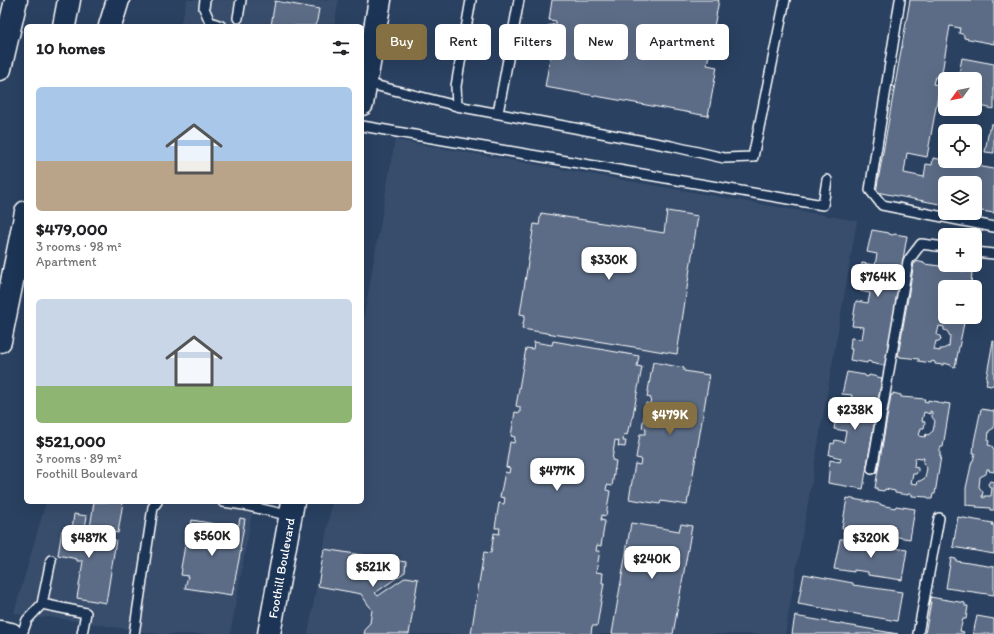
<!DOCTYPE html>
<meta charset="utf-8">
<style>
:root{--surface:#fff;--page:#f6f6f6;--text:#202124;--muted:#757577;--accent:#847042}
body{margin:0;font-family:Itim,sans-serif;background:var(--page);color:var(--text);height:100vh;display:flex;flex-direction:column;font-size:15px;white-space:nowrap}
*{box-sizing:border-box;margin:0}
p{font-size:13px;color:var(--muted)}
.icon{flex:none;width:22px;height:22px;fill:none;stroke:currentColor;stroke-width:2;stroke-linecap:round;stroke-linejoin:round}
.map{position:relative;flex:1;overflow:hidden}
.drawer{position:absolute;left:24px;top:24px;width:340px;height:480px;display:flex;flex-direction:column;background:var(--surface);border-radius:6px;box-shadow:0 4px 16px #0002}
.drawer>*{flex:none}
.banner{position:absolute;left:376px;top:24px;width:380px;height:36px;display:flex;gap:8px}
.needle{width:26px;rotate:237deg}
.tools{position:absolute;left:938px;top:72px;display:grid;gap:8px}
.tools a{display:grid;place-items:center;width:44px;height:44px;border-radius:6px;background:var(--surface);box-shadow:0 4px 16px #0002;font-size:20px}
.price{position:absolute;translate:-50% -34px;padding:0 9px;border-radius:8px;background:#fff;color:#222;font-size:13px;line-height:26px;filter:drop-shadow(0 1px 2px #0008)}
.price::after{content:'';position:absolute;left:50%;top:24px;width:12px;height:9px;margin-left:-6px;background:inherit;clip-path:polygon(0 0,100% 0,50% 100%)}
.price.on{background:var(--accent);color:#fff}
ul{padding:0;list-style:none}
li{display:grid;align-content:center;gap:8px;height:212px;padding:0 12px}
li span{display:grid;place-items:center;height:124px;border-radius:6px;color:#555}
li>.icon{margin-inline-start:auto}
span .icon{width:72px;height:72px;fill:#fffc;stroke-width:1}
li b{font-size:17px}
h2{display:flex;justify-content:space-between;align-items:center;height:48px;padding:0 12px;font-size:17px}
.tag{padding:0 14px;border-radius:6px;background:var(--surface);box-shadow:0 4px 16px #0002;font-size:14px;line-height:36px}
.tag.on{background:var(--accent);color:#fff}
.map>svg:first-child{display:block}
</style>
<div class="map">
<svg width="994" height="634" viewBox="0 0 994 634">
<rect width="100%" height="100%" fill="#2a4161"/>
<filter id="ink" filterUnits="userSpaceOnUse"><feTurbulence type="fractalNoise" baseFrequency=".025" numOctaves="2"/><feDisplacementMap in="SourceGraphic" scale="8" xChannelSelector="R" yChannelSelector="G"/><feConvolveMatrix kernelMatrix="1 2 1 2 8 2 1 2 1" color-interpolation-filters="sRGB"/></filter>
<g filter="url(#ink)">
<!-- built -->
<path fill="#394e6c" d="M187,0h152l-5,26h-154z
M395,140l462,81 -72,413h-477l24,-132h30v-174z
M46,502h208l-24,132h-73l-106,-17 -13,1 -24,-5z"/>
<!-- building -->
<path fill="#5b6c86" stroke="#fff" fill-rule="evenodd" d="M552,0h167l-12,65 10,2 -9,49 -163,-29 7,-41 -7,-3 -3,-9 1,-4 4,-4 9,-2v-3l-7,-1z
M910,0h84v44l-30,-6v-3l-5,-2 1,-5 -10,-2 -9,52 -6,-1 -2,7 7,1 -13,72 -20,-4 -3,20 20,4 2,-13 6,1 1,-7 61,11v44l-19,-3v-27h-30v22l-69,-13z
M275,1l44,8 -3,17h-45z
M962,58l32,6v45l-19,-4v-26h-17z
M991,124h3v29l-9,-1 4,-23h1z
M667,211l31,5 -21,138 -155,-25 3,-14 -5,-1 14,-90 5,1 2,-12 123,20z
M872,230l17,3v1l4,1 1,-1 13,2 -22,130 -14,-3v-1l-3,-1 -1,2 -17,-3 2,-11h-2l1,-11 11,1 2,-12 -12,-1 4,-25 12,2 2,-10 -10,-2 1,-3 -3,-1 4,-24 13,2 2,-11 -10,-2z
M916,261l8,2v1l24,3 -1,1 4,1v-1l16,4v-2l5,1 -1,16h-14l-2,-3h-3v-3l-6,-1 -1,7v8h-1l-2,9 3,1v12h19l-1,6h1l-9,44 -4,-1v-1l-7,-2 -1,2 -8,-1v-2l-3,-1 -1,2 -13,-2 1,-2 -19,-2v-1h-2l16,-93h2zM939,326l5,1v3l3,1 3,5 -1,10 -6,3h-3v2l-6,-1 2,-9 3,1 2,-2 -1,-4 -3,-1z
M553,341l86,15 -2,10 5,1 -11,59h-2l-2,9 -3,-1 -1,7h3l-1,6 -7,-1 1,-5 -4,-1 -3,20 4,1 -4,25 -5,-1 -1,5 4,1 -4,25 -4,-1 -1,5 4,1 -4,25 -4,-1 -1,6h4l-4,21 7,1 -1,10h2l-7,43h-5l-1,8h-120l13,-82 7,1 3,-20 5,1 1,-6h-5l4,-25 5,1 1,-6 -5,-1 5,-25 4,1 1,-5 -4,-1 4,-25 4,1 1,-6 -4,-1 4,-24 5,1v-6l-4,-1 10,-58 7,1 1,-7 18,3z
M993,341h1v44h-2l-1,1 -5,-1 1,-5h-1z
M653,362l31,6v3l25,4 -1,4h1l-20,119h-1l-1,7 -26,-4 -1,3 -31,-5 6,-35 5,1 1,-6 -5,-1 4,-24h5l1,-5 -4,-1 4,-25 4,1 1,-6 -4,-1z
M847,372l18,3v1l3,1 1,-2 13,3 -19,111 -35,-6 2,-23 10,2 1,-4 -12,-3 2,-12 3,1 1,-4 9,2 2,-11 -12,-2 4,-24 12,2 2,-12 -10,-1z
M893,393l8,2v2l24,2 -1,2 4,1v-2l10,2v1l6,1v-1l6,1 -7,43h-2l-1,2v7h1l-6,38h-2l-1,5h-4v-2l-16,-1v-2h-4v1l-13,-2v-2l-10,-2 -1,2 -7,-1v-2h-2l16,-93h2zM930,411l2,1v5l3,4 -2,10 -5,4 -2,-1 -1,3 -6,-1 2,-8h3l1,-6 -3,-1 2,-9 6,2zM915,458l7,1v-1h2l-1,5 4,5 -2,10 -5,3h-2l-1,3 -6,-1 2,-9h3l2,-3v-3l-4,-1z
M981,409l13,2v17l-5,3 -1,10h1l-1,4 4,1 2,4v22l-5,-1v-2h-2l-1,5 -6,3 -1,10 4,5 -1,5 2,1v-2h7l1,-8h-2l-2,-4 2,-3 4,1v28h-4v-2l-14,-1 1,-1 -11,-1v-17l6,-27h1l2,-8h-2l1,-11z
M847,498l34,6v1l14,3 1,-2 19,3 -5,30 -68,-11z
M94,502h29l-5,31 -28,-5z
M74,514l13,2 -3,18h8v2l24,4 -10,63 -29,-5 6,-37h-6v-2l-19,-4 4,-25h10z
M958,517l35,6 -1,2h2v29l-41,-7z
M240,518l5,1 -5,30h1l-9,46 -47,-7 3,-12 -7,-1 1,-6 -1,-1 5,-28h2l4,-20 46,8z
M631,523l48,8 2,-7 11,2 -19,108h-61z
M840,539h4v1l63,10 -5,30 -34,-5v-3l-14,-2v2l-20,-3z
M324,549l82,13 -1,10 -30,21 3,3 28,-19 12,2 -9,55h-45l2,-7 4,-4 2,-13 -11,-16 -43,-8z
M951,558l5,1v2l38,6v28l-48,-7z
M804,574l49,9v2l49,7 -5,29 -99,-17z
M930,597l35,6v3h3l-2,13h-3l-3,12 4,1 -1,2h-38l6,-32h-2z
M795,615l5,2 98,17h-106z
M977,616l17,3v15h-21z"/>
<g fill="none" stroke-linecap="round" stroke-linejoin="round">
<!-- lane casing -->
<g stroke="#fff" stroke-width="12">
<path id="lane" d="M205,0l-1,8 6,14 11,4
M900,0l-30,190 12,15 112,22
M238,18l3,-18
M366,83l91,23 214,40 53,12 29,-1 32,-157
M457,106l-1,-20 15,-86
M498,113l21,-113
M362,126l461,79 4,-25
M975,252l19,2
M872,469l36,-208 13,-17 24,3
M223,502l21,3 47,11
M42,604l9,-44
M22,634l5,-14 15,-16 44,9 -4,21
M134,634l19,-127 4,-5
M918,634l21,-116"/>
</g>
<!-- secondary casing -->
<g stroke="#fff" stroke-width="25">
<path id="secondary" d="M0,632l11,2"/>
</g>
<!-- primary casing -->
<g stroke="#fff" stroke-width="25">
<path id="primary" d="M362,104l18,-104
M269,634l24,-132"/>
</g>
<!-- highway casing -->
<g stroke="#fff" stroke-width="25">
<path id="highway" d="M64,26l5,-26
M110,26l8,-26
M0,69l16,-69
M0,341l26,-129"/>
</g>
<!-- lane -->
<use href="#lane" stroke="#1d3557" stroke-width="9"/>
<!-- secondary -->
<use href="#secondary" stroke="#1d3557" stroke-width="22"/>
<!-- primary -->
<use href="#primary" stroke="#1d3557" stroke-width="22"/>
<!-- highway -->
<use href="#highway" stroke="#1d3557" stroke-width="22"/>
</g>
</g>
<g text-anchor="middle" stroke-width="4" stroke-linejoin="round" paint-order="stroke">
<!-- street labels -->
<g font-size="13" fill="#fff" stroke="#1d3557">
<text transform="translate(281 568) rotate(-80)" y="5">Foothill Boulevard</text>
</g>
</g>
</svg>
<div class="tools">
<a><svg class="needle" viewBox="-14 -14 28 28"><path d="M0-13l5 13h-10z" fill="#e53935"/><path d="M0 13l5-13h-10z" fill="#757577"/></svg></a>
<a><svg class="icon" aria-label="locate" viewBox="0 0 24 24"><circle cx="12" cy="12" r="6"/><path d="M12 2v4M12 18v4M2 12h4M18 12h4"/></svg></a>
<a><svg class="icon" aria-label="layers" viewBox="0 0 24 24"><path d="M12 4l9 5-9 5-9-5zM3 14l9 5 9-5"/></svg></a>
<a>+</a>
<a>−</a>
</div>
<b class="price" style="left:609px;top:281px">$330K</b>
<b class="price" style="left:878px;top:298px">$764K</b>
<b class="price" style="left:855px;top:431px">$238K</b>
<b class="price on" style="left:670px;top:436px">$479K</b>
<b class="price" style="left:557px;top:492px">$477K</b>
<b class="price" style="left:212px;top:557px">$560K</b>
<b class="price" style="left:89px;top:559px">$487K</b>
<b class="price" style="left:871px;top:559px">$320K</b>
<b class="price" style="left:652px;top:580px">$240K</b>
<b class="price" style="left:373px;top:588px">$521K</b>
<div class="banner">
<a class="tag on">Buy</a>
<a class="tag">Rent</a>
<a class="tag">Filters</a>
<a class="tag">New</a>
<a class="tag">Apartment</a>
</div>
<section class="drawer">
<h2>10 homes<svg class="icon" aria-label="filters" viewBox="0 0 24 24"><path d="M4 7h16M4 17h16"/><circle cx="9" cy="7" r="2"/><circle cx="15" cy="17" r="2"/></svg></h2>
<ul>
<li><span style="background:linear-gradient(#a9c7e8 60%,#b9a48a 0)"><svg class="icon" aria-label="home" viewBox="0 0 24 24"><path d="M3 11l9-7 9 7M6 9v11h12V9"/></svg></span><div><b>$479,000</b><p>3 rooms · 98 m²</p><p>Apartment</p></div></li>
<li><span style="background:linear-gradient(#c9d6e8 70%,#8fb573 0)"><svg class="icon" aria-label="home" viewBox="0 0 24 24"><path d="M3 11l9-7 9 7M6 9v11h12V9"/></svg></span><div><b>$521,000</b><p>3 rooms · 89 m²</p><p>Foothill Boulevard</p></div></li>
</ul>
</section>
</div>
